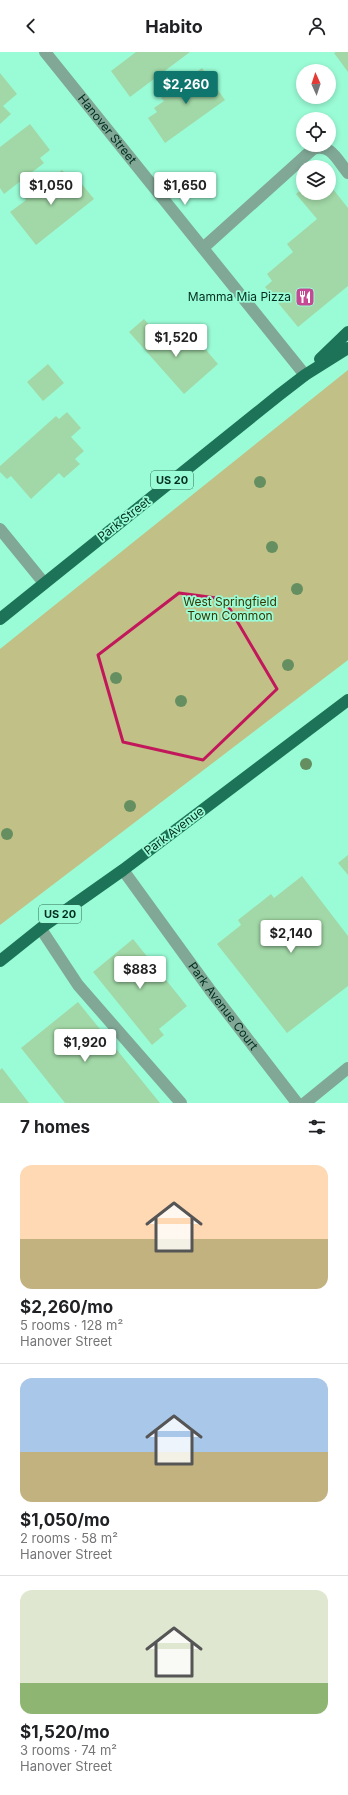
<!DOCTYPE html>
<meta charset="utf-8">
<style>
:root{--surface:#fff;--page:#f2f2f2;--text:#202124;--muted:#757577;--line:#e0e0e0;--accent:#0f766e}
body{margin:0;font-family:Inter,sans-serif;background:var(--page);color:var(--text);height:100vh;display:flex;flex-direction:column;font-size:15px;white-space:nowrap}
*{box-sizing:border-box;margin:0}
p{font-size:13px;color:var(--muted)}
.icon{flex:none;width:22px;height:22px;fill:none;stroke:currentColor;stroke-width:2;stroke-linecap:round;stroke-linejoin:round}
.map{position:relative;height:1051px;overflow:hidden}
.side{display:flex;flex-direction:column;background:var(--surface);flex:1}
.side>*{flex:none}
.needle{width:26px;rotate:357deg}
.tools{position:absolute;left:296px;top:12px;display:grid;gap:8px}
.tools a{display:grid;place-items:center;width:40px;height:40px;border-radius:50%;background:var(--surface);box-shadow:0 2px 6px #0003;font-size:20px}
.price{position:absolute;translate:-50% -34px;padding:0 9px;border-radius:4px;background:#fff;color:#222;font-size:13px;line-height:26px;filter:drop-shadow(0 1px 2px #0008)}
.price::after{content:'';position:absolute;left:50%;top:24px;width:12px;height:9px;margin-left:-6px;background:inherit;clip-path:polygon(0 0,100% 0,50% 100%)}
.price.on{background:var(--accent);color:#fff}
ul{padding:0;list-style:none}
li{display:grid;align-content:center;gap:8px;height:212px;padding:0 20px}
li+li{border-top:1px solid var(--line)}
li span{display:grid;place-items:center;height:124px;border-radius:12px;color:#555}
li>.icon{margin-inline-start:auto}
span .icon{width:72px;height:72px;fill:#fffc;stroke-width:1}
li b{font-size:17px}
h2{display:flex;justify-content:space-between;align-items:center;height:48px;padding:0 20px;font-size:17px}
header{display:flex;justify-content:space-between;align-items:center;height:52px;padding:0 20px;background:var(--surface);font-size:18px;font-weight:700}
.map>svg:first-child{display:block}
</style>
<header><svg class="icon" aria-label="back" viewBox="0 0 24 24"><path d="M15 5l-7 7 7 7"/></svg>Habito<svg class="icon" aria-label="person" viewBox="0 0 24 24"><circle cx="12" cy="8" r="4"/><path d="M4 21q1-7 8-7t8 7"/></svg></header>
<div class="map">
<svg width="348" height="1051" viewBox="0 0 348 1051">
<rect width="100%" height="100%" fill="#9afcd6"/>
<!-- green -->
<path fill="#c1c086" d="M348,318v290l-348,265v-276z"/>
<!-- building -->
<path fill="#a2d8a7" d="M136,0h54l-60,45 -19,-26z
M336,0h12v20l-14,-19z
M202,16l23,32 -60,43 -17,-25 9,-6 -3,-4 10,-7 -3,-3z
M0,21l17,21 -14,12 8,8 -11,10z
M30,72l20,26 -10,8 4,5 -40,31 -4,-6v-41z
M62,118l6,7 5,-4 21,26 -58,46 -26,-33 16,-12 -2,-4 8,-6 2,3z
M329,132l19,24v78l-50,41 -33,-40 7,-6 -5,-7 26,-22 -6,-8 30,-25 -21,-25 7,-6v5h26z
M144,267l32,36 20,-17 22,26 -34,30 -55,-62z
M48,312l16,19 -21,18 -16,-19z
M67,360l14,16 -10,9 13,14 -9,8 5,5 -16,14 -5,-5 -28,26 -20,-23 -4,3 -7,-7v-6l56,-50 3,3z
M348,803v20l-10,-12z
M302,824l46,60v50l-61,47 -70,-89 24,-19 -3,-5 33,-26 3,4z
M133,887l54,67 -28,23 5,6 -12,10 -59,-73z
M78,950l82,101h-95l-44,-55z
M2,1016l27,35h-29v-33z"/>
<g fill="none" stroke-linecap="round" stroke-linejoin="round">
<!-- lane -->
<path stroke="#81a897" stroke-width="12" d="M203,196l110,-99c18,-6 24,11 35,24
M41,877l37,56 103,118
M305,1051l43,-35"/>
<!-- street -->
<g stroke="#81a897" stroke-width="12">
<path id="s1" d="M45,0l260,323"/>
<path d="M0,477l44,54"/>
<path id="s2" d="M123,818l87,120 87,113"/>
</g>
<!-- primary -->
<path stroke="#1c7357" stroke-width="12" d="M320,307l28,-27
M0,567l279,-224 26,-20 43,-27
M0,909l45,-36 78,-55 225,-170"/>
</g>
<!-- trees -->
<g fill="#658f60">
<circle cx="260" cy="430" r="6"/>
<circle cx="272" cy="495" r="6"/>
<circle cx="297" cy="537" r="6"/>
<circle cx="288" cy="613" r="6"/>
<circle cx="116" cy="626" r="6"/>
<circle cx="181" cy="649" r="6"/>
<circle cx="306" cy="712" r="6"/>
<circle cx="130" cy="754" r="6"/>
<circle cx="7" cy="782" r="6"/>
</g>
<!-- marked area -->
<path fill="none" stroke="#c2185b" stroke-width="3" stroke-linejoin="round" d="M179,541l45,6 53,90 -74,71 -80,-18 -25,-87z"/>
<!-- icons -->
<defs>
<g id="restaurant-square" transform="scale(1)"><rect x="-9" y="-9" width="18" height="18" rx="4" fill="#c64793" stroke="#9afcd6"/><path d="M-5-6h1v4h1v-4h1v4h1v-4h1v5L-1.5 .5V6h-2V.5L-5-1ZM5-6V6H3V1.5H1.5Q1.5-4 5-6Z" fill="#fff"/></g>
</defs>
<g fill-rule="evenodd">
<use href="#restaurant-square" x="305" y="245"/>
</g>
<g text-anchor="middle" stroke-width="3.5" stroke-linejoin="round" paint-order="stroke">
<!-- shield labels -->
<g fill="#9afcd6" stroke="#2f6c57" stroke-width="1">
<rect x="151" y="419" width="42" height="18" rx="3"/>
<rect x="39" y="853" width="42" height="18" rx="3"/>
</g>
<g font-size="11" font-weight="bold" fill="#012e20">
<text x="172" y="432">US 20</text>
<text x="60" y="866">US 20</text>
</g>
<!-- street labels -->
<g font-size="12" fill="#012e20" stroke="#9afcd6">
<text dy="4" stroke="none"><textPath href="#s1" startOffset="99">Hanover Street</textPath></text>
<text transform="translate(124 467) rotate(-38)" y="4">Park Street</text>
<text transform="translate(174 779) rotate(-37)" y="4">Park Avenue</text>
<text dy="4" stroke="none"><textPath href="#s2" startOffset="169">Park Avenue Court</textPath></text>
</g>
<!-- poi labels -->
<g font-size="12" fill="#012e20" stroke="#9afcd6" text-anchor="end">
<text x="291" y="249">Mamma Mia Pizza</text>
</g>
<!-- park labels -->
<g font-size="12" fill="#393600" stroke="#9afcd6">
<text x="230" y="554">West Springfield<tspan x="230" dy="14">Town Common</tspan></text>
</g>
</g>
</svg>
<div class="tools">
<a><svg class="needle" viewBox="-14 -14 28 28"><path d="M0-13l5 13h-10z" fill="#e53935"/><path d="M0 13l5-13h-10z" fill="#757577"/></svg></a>
<a><svg class="icon" aria-label="locate" viewBox="0 0 24 24"><circle cx="12" cy="12" r="6"/><path d="M12 2v4M12 18v4M2 12h4M18 12h4"/></svg></a>
<a><svg class="icon" aria-label="layers" viewBox="0 0 24 24"><path d="M12 4l9 5-9 5-9-5zM3 14l9 5 9-5"/></svg></a>
</div>
<b class="price on" style="left:186px;top:53px">$2,260</b>
<b class="price" style="left:51px;top:154px">$1,050</b>
<b class="price" style="left:185px;top:154px">$1,650</b>
<b class="price" style="left:176px;top:306px">$1,520</b>
<b class="price" style="left:291px;top:902px">$2,140</b>
<b class="price" style="left:140px;top:938px">$883</b>
<b class="price" style="left:85px;top:1011px">$1,920</b>
</div>
<section class="side">
<h2>7 homes<svg class="icon" aria-label="filters" viewBox="0 0 24 24"><path d="M4 7h16M4 17h16"/><circle cx="9" cy="7" r="2"/><circle cx="15" cy="17" r="2"/></svg></h2>
<ul>
<li><span style="background:linear-gradient(#ffd9b3 60%,#c2b280 0)"><svg class="icon" aria-label="home" viewBox="0 0 24 24"><path d="M3 11l9-7 9 7M6 9v11h12V9"/></svg></span><div><b>$2,260/mo</b><p>5 rooms · 128 m²</p><p>Hanover Street</p></div></li>
<li><span style="background:linear-gradient(#a9c7e8 60%,#c2b280 0)"><svg class="icon" aria-label="home" viewBox="0 0 24 24"><path d="M3 11l9-7 9 7M6 9v11h12V9"/></svg></span><div><b>$1,050/mo</b><p>2 rooms · 58 m²</p><p>Hanover Street</p></div></li>
<li><span style="background:linear-gradient(#dfe7d0 75%,#8fb573 0)"><svg class="icon" aria-label="home" viewBox="0 0 24 24"><path d="M3 11l9-7 9 7M6 9v11h12V9"/></svg></span><div><b>$1,520/mo</b><p>3 rooms · 74 m²</p><p>Hanover Street</p></div></li>
</ul>
</section>
